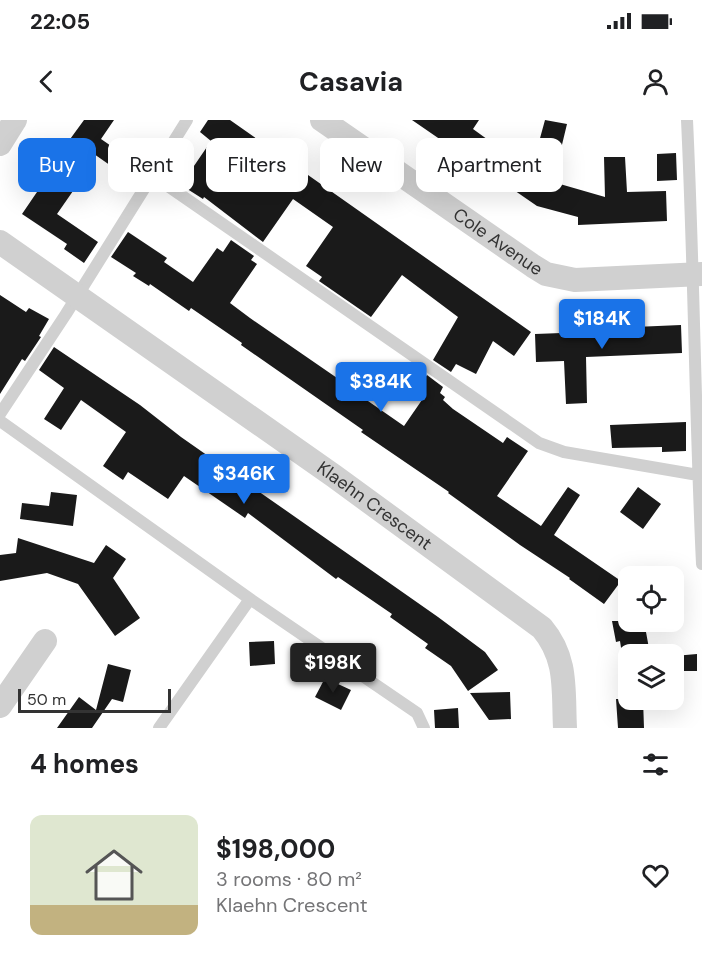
<!DOCTYPE html>
<meta charset="utf-8">
<style>
:root{--surface:#fff;--page:#f6f6f6;--text:#202124;--muted:#757577;--accent:#1a73e8}
body{margin:0;font-family:"DM Sans",sans-serif;background:var(--page);color:var(--text);height:100vh;display:flex;flex-direction:column;font-size:22px;white-space:nowrap}
*{box-sizing:border-box;margin:0}
p{font-size:20px;color:var(--muted)}
.icon{flex:none;width:33px;height:33px;fill:none;stroke:currentColor;stroke-width:2;stroke-linecap:round;stroke-linejoin:round}
.map{position:relative;height:608px;overflow:hidden}
.panel{display:flex;flex-direction:column;background:var(--surface);flex:1}
.panel>*{flex:none}
.guide{position:absolute;left:18px;top:18px;width:666px;height:54px;display:flex;gap:12px}
.fabs{position:absolute;left:618px;top:446px;display:grid;gap:12px}
.fabs a{display:grid;place-items:center;width:66px;height:66px;border-radius:12px;background:var(--surface);box-shadow:0 6px 24px #0002;font-size:30px}
.scale{position:absolute;left:18px;bottom:15px;width:153px;box-sizing:border-box;padding-left:6px;border:3px solid #333;border-top:0;font-size:16px;line-height:21px;white-space:nowrap;color:#333;-webkit-text-stroke:4px #fff;paint-order:stroke}
.price{position:absolute;translate:-50% -51px;padding:0 14px;border-radius:6px;background:var(--accent);color:#fff;font-size:20px;line-height:39px;filter:drop-shadow(0 2px 3px #0008)}
.price::after{content:'';position:absolute;left:50%;top:36px;width:18px;height:14px;margin-left:-9px;background:inherit;clip-path:polygon(0 0,100% 0,50% 100%)}
.price.on{background:#222;color:#fff}
ul{padding:0;list-style:none}
li{display:flex;align-items:center;gap:18px;height:150px;padding:0 30px}
li span{display:grid;place-items:center;flex:none;width:168px;height:120px;border-radius:12px;color:#555}
li>.icon{margin-inline-start:auto}
span .icon{width:72px;height:72px;fill:#fffc;stroke-width:1}
li b{font-size:26px}
h2{display:flex;justify-content:space-between;align-items:center;height:72px;padding:0 30px;font-size:26px}
.tag{padding:0 21px;border-radius:12px;background:var(--surface);box-shadow:0 6px 24px #0002;font-size:21px;line-height:54px}
.tag.on{background:var(--accent);color:#fff}
.status{display:flex;justify-content:space-between;align-items:center;height:42px;padding:0 30px;background:var(--surface);direction:ltr}
.status svg{height:16px;fill:currentColor}
header{display:flex;justify-content:space-between;align-items:center;height:78px;padding:0 30px;background:var(--surface);font-size:27px;font-weight:700}
.map>svg:first-child{display:block}
</style>
<div class="status"><b>22:05</b><svg viewBox="0 0 49 12"><path d="M0 12V9h3v3zM5 12V6h3v6zM10 12V3h3v9zM15 12V0h3v12zM26 1h20v11H26zM47 4h2v5h-2z"/></svg></div>
<header><svg class="icon" aria-label="back" viewBox="0 0 24 24"><path d="M15 5l-7 7 7 7"/></svg>Casavia<svg class="icon" aria-label="person" viewBox="0 0 24 24"><circle cx="12" cy="8" r="4"/><path d="M4 21q1-7 8-7t8 7"/></svg></header>
<div class="map">
<svg width="702" height="608" viewBox="0 0 702 608">
<rect width="100%" height="100%" fill="#fff"/>
<!-- building -->
<path fill="#1a1a1a" d="M84,0h30l-13,19 42,29 -9,14 -40,-28 -25,35 4,2 -16,23 41,28 -14,21 -20,-14 3,-5 -45,-30 30,-44 -3,-2z
M208,0h22l301,212 -17,24 -21,-15 -17,33 -20,-10 -5,8 -18,-12 25,-43 -56,-42 -31,42 -52,-36 3,-4 -16,-11 27,-39 -40,-28 -30,43 -59,-45 -1,2 -22,-14 30,-44 -11,-9z
M412,0h67l-6,9 58,42 14,-51 22,4 -14,58 52,15 -1,-40h21l2,35 39,-1 1,30 -89,4v-8l-41,-11z
M676,33l1,27 -20,1v-27z
M128,112l39,26 -3,4 29,20 24,-34 6,4 8,-12 23,16 -3,4 6,4 -27,39 20,15 119,82 -1,1 36,25 20,-29 -8,-6 11,-16 16,12 -3,6 5,4 -2,3 10,9 50,34 4,-6 21,14 -31,45 44,30 27,-39 12,8 -26,40 67,46 -17,23 -35,-25 1,-1 -50,-33 -72,-52 1,-1 -88,-60 2,-2 -122,-85 1,-2 -51,-35 -2,3 -39,-27 -1,2 -16,-10 3,-3 -25,-16z
M0,175l26,17 3,-4 20,11 -10,17 2,1 -16,24 -3,-2 -22,35z
M681,205l1,28 -96,4 1,46 -21,1 -2,-43 -28,1 -1,-28 53,-2v-3z
M54,227l86,58 41,32 257,180 47,35 13,18 -30,21 -17,-25 -26,-18 3,-4 -38,-27 2,-3 -54,-37 -2,2 -88,-66 -3,5 -61,-42 -16,23 -40,-27 -5,8 -20,-14 23,-34 -45,-32 -20,30 -17,-11 20,-31 -25,-18z
M686,302v29l-24,1v-5l-50,1 -2,-23z
M638,367l23,17 -18,25 -23,-17z
M51,372l26,3 -4,31 -53,-7 2,-16 27,3z
M18,418l76,25 12,-18 20,14 -13,19 27,40 -25,18 -37,-52 -31,-11 -47,8v-26l16,-2z
M612,501h32l6,33h-28l-2,-13 -4,1z
M274,521l1,23 -25,2 -1,-24z
M697,534v17h-23v-15z
M108,544l23,6 -8,32 -11,-3 -20,29h-35l22,-31 17,13z
M325,558l26,12 -10,20 -26,-13z
M510,572l1,27 -22,1 -19,-27z
M616,579h27l1,29h-26z
M458,588l1,20h-24l-1,-18z"/>
<g fill="none" stroke-linecap="round" stroke-linejoin="round">
<!-- lane -->
<path stroke="#d0d0d0" stroke-width="12" d="M687,0c7,148 8,296 15,444
M152,55l387,268 25,9 134,23
M0,294l66,-100 121,-194
M0,301l250,178 167,114 7,15
M159,608l91,-129"/>
<!-- street -->
<g stroke="#d0d0d0" stroke-width="24">
<path id="s1" d="M322,0l211,146 13,8 29,6 127,-6"/>
<path d="M0,24l15,-24"/>
<path id="s2" d="M0,122l334,234 208,152c26,31 21,62 23,100"/>
<path d="M0,586l45,-65"/>
</g>
</g>
<g text-anchor="middle" stroke-width="6" stroke-linejoin="round" paint-order="stroke">
<!-- street labels -->
<g font-size="18" fill="#333" stroke="#fff">
<text dy="6" stroke="none"><textPath href="#s1" startOffset="214">Cole Avenue</textPath></text>
<text dy="6" stroke="none"><textPath href="#s2" startOffset="458">Klaehn Crescent</textPath></text>
</g>
</g>
</svg>
<div class="fabs">
<a><svg class="icon" aria-label="locate" viewBox="0 0 24 24"><circle cx="12" cy="12" r="6"/><path d="M12 2v4M12 18v4M2 12h4M18 12h4"/></svg></a>
<a><svg class="icon" aria-label="layers" viewBox="0 0 24 24"><path d="M12 4l9 5-9 5-9-5zM3 14l9 5 9-5"/></svg></a>
</div>
<div class="scale">50 m</div>
<b class="price" style="left:602px;top:230px">$184K</b>
<b class="price" style="left:381px;top:293px">$384K</b>
<b class="price" style="left:244px;top:385px">$346K</b>
<b class="price on" style="left:333px;top:574px">$198K</b>
<div class="guide">
<a class="tag on">Buy</a>
<a class="tag">Rent</a>
<a class="tag">Filters</a>
<a class="tag">New</a>
<a class="tag">Apartment</a>
</div>
</div>
<section class="panel">
<h2>4 homes<svg class="icon" aria-label="filters" viewBox="0 0 24 24"><path d="M4 7h16M4 17h16"/><circle cx="9" cy="7" r="2"/><circle cx="15" cy="17" r="2"/></svg></h2>
<ul>
<li><span style="background:linear-gradient(#dfe7d0 75%,#c2b280 0)"><svg class="icon" aria-label="home" viewBox="0 0 24 24"><path d="M3 11l9-7 9 7M6 9v11h12V9"/></svg></span><div><b>$198,000</b><p>3 rooms · 80 m²</p><p>Klaehn Crescent</p></div><svg class="icon" aria-label="heart" viewBox="0 0 24 24"><path d="M12 20l-8-8c-3-5 5-10 8-4 3-6 11-1 8 4z"/></svg></li>
</ul>
</section>
